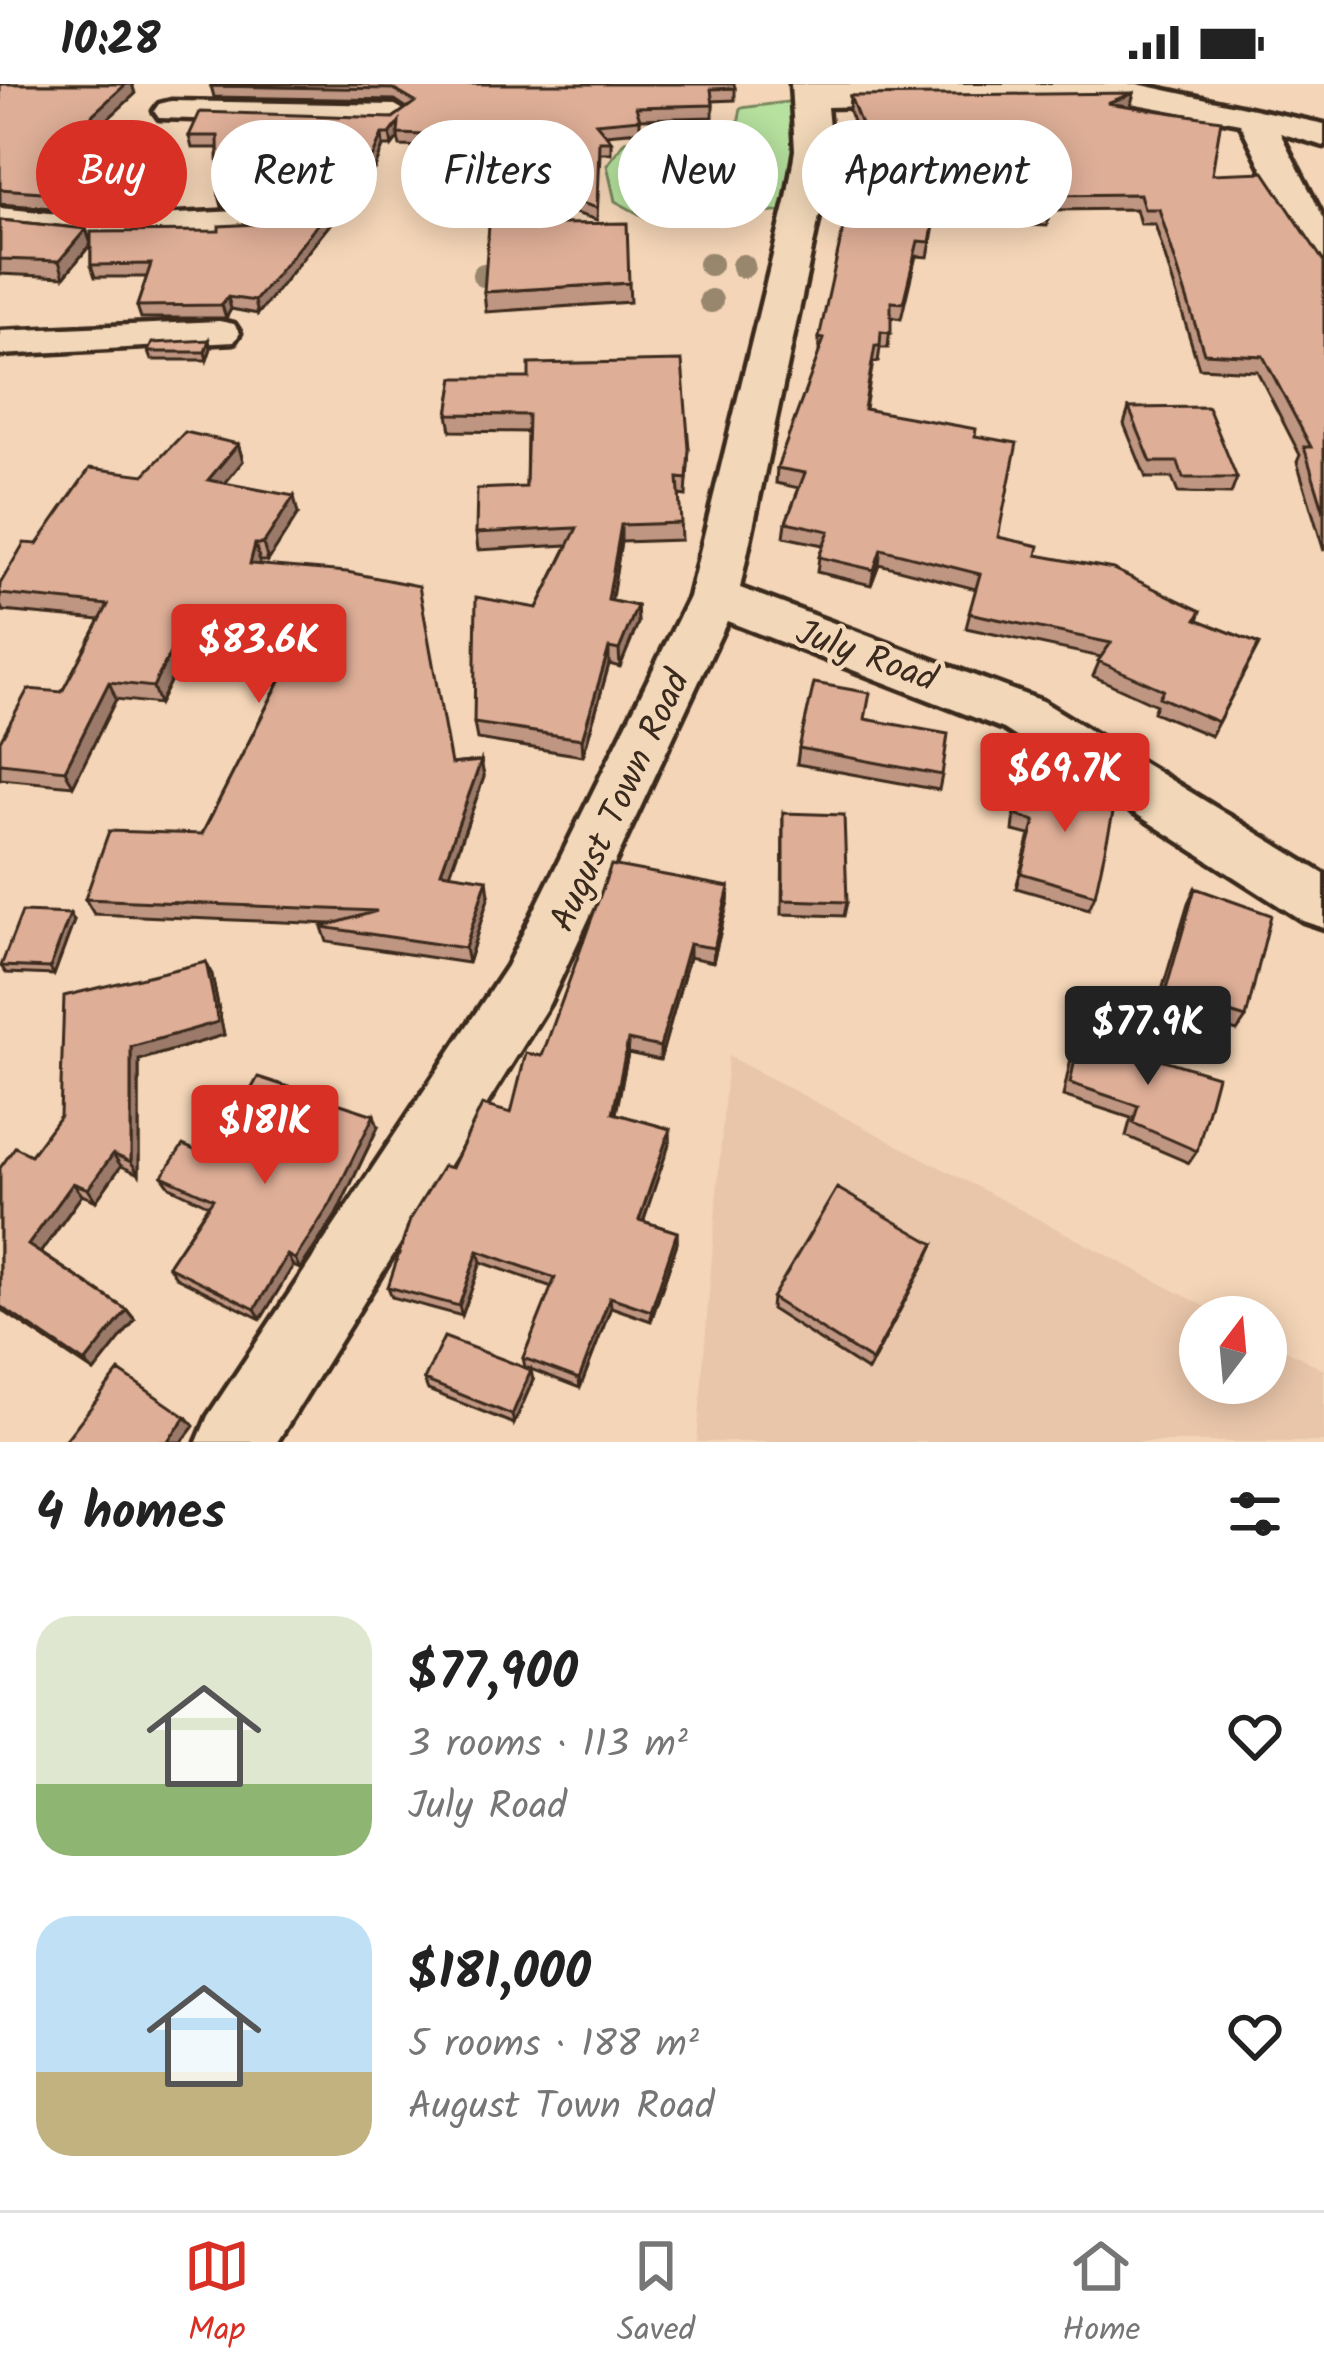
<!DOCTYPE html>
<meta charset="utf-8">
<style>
:root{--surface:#fff;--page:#f2f2f2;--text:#222;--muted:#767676;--line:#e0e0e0;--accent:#d93025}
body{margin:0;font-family:Kalam,sans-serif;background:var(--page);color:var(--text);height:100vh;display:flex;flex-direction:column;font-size:45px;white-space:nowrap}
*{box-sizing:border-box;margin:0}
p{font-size:39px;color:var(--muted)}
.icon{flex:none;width:66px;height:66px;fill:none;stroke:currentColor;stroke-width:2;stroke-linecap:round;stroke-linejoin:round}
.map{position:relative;height:1358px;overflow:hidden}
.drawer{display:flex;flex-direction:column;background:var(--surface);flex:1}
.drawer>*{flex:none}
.banner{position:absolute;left:36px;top:36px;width:1254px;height:108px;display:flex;gap:24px}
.needle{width:78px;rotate:16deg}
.fabs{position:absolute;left:1179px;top:1212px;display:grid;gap:24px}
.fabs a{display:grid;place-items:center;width:108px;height:108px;border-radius:50%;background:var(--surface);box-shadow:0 6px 30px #0003;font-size:60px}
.price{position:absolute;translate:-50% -102px;padding:0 27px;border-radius:12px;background:var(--accent);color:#fff;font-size:39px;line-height:78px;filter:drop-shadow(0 3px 6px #0008)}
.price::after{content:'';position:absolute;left:50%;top:72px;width:36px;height:27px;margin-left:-18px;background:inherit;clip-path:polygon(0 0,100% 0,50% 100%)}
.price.active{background:#222;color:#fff}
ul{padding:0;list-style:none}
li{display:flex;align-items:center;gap:36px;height:300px;padding:0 36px}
li span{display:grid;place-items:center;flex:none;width:336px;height:240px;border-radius:36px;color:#555}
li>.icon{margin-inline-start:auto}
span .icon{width:144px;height:144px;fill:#fffc;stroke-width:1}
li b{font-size:51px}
h2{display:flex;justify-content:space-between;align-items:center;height:144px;padding:0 36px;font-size:51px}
.tag{padding:0 42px;border-radius:54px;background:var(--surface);box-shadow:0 6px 30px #0003;font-size:42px;line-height:108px}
.tag.active{background:var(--accent);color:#fff}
.status{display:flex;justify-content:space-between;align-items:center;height:84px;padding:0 60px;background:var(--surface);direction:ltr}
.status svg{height:33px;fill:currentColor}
.menu{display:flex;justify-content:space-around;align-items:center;height:168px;border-top:3px solid var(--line);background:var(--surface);font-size:33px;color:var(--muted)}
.menu a{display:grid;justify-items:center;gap:6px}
.menu .active{color:var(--accent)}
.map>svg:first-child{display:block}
</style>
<div class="status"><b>10:28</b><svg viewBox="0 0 49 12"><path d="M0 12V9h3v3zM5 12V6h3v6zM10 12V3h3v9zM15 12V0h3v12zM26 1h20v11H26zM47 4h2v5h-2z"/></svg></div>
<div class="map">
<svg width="1324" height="1358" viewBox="0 0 1324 1358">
<rect width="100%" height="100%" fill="#f4d5b7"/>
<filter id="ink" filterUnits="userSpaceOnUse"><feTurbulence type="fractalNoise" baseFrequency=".00833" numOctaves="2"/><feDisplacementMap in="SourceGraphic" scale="24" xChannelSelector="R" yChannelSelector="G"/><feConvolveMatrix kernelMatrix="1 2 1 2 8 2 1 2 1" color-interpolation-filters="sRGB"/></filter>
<g filter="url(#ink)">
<!-- built -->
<path fill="#e9c6aa" d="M728,972l497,261h-25v66h66v-44l58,31v72h-627z"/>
<!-- green -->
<path fill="#b6e19e" stroke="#78865e" stroke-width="3" d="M794,17l7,13 -13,97 -136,10 -37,-20 -8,-36 18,-24 113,-17 3,-16z"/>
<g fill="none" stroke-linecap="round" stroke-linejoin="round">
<!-- minor casing -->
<g stroke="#3b2a1e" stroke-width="9">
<path id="minor" d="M791,0h346l187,40v22l-44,-13 44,86v49l-19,-12 -65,-133 -126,-23 -287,7 4,43 -8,48 -83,390 302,113 282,173v54l-21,-7 -299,-192 -277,-108 -178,383 -272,438h-80l11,-26 299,-450 182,-369 98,-399 8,-48z
M171,17l224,4 17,10 -17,10 -236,-7 -5,-7 5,-7z
M0,124l97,10 161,-8 19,11 -19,11 -161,8 -97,-10z
M219,237l15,3 6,9 -6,9 -234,13v-24z"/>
</g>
<!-- minor -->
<use href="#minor" fill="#f2d8b9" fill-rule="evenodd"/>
</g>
<!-- trees -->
<g fill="#98866d">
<circle cx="710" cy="180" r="12"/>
<circle cx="743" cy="182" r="12"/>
<circle cx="484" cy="191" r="12"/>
<circle cx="711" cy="217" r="12"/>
</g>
<!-- wall -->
<path fill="#bf9682" stroke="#3b2a1e" stroke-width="3" d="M0,0h132l3,10 -38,35 -24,48 56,21 -12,15 -117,-9z
M211,2l524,2v12l-22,1v16l-73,2v12l-35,3 6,7v12h-11l-3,67 -108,-34 -1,-12 30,-24 -118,-4 -2,-8 -6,8h-9l-8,22 -117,146 -27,-5 -5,9h-85l-4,-12 10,-29h-52l-4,-12v-21l-27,33 -64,-3v-54l86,9 5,15 128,-13 38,-7 17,-10 -14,-8 -38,1 -3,-12 -1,-47h-26l-3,-12 204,-18 14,-10 -12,-8 -181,-3z
M850,12l280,11 194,155v289l-27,-89 3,-7 -43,-84 -58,-3 -44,-144h-15l-4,-15 -86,1 -3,16 -112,-5 -7,36 -12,-1 -15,63 -10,-2 -3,31h-8l-2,14h-5l-8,47 110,27 23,101 39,18 164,56 -3,9 61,24 -48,92 -58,-24 3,-7 -63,-29 8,-19 -135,-29 10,-39 -97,-25 -8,21 -54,-13 2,-15 4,-12 -39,-8 2,-15 13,-34 -23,-5 1,-15 42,-114v-16l46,-125 -5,-42 1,-15h5l-17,-45z
M629,199l1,19 -144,10 -2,-20z
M211,264l-4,12h-56l-3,-8z
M454,294l235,71 -3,47 -7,-1 2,45 -60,2 -10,59 26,5 1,17 -18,44 -11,-3 -26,92 -106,-17 -3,-16 63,-115 31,-63 -90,5 -2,-17 50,-46 1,-55 -76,-1 -3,-17z
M1129,324l108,70 -6,16 -53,-1 -6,-15h-26l-22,-54z
M238,360l5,17 -18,22 73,31 -30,47h-8l-1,4 192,199 30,-3 3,16 -34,97 39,21 -21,68 -141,-21 -5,-15 9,-3 -237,-10 -9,-15 117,-65 75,-148 -5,-17 12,-26 -91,-8 -34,69 -43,-5 -43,87 -73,-7v-38l62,-49 38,-72 -97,-9 -3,-6v-21l37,-40 107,-69z
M865,635l77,56 -3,15 -142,-26 2,-16z
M1022,694l73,117 -6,14 -73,-21 14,-53 -17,-4 4,-38z
M783,729l64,89 -3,14 -62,-2z
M729,803l-1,14 -15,61 -24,-5 -29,103 -32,-7 -12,61 54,15v12l-27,80 34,11v11l-26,78 -40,-14 -31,81 -55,-21 -2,-9 29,-71 -71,-25 -19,54 -70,-19 -4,-10 64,-119 59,-55 31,-57z
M1195,804l51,130 -9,13 -80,-24 31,-104z
M70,830l4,7 -20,54 -48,-2 -5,-7z
M212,891l12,60 -85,25v114l-18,-8 -25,35 -14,-6 -41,58 86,57 8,10 -41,52 -94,-63v-141l31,-13z
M1080,951l117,116 -8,12 -63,-27 5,-18 -68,-22 10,-47z
M378,1043l-42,88 -36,54 -7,-3 -32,53 -85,-42 -8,-11 40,-61 -38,-18 -8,-11 51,-18z
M934,1160l-66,127 -97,-62 1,-11z
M424,1296h109l-19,44 -86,-34z"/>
<!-- shaded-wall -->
<path fill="#9b7a6a" stroke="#3b2a1e" stroke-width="3" d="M126,0h6l3,10 -38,35 -31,61 -5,-15 32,-61z
M1134,9l-4,15 -23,-5z
M399,38l-1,16 -6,8 -2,-12z
M382,50l1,12 -8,22 -117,146 -3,-13z
M124,98l5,16 -12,15 -5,-16z
M86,145l5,15 -27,33 -5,-16z
M228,213l3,12 -5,9 -4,-13z
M209,256l2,8 -4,12 -2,-8z
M238,360l5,17 -29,36 -6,-17z
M294,412l4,18 -30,47 -5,-17z
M621,441v17l-12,75 -1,-17z
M255,460l5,17 -5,20 -5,-17z
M881,465l-2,15 -8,21 3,-15z
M637,522l1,17 -18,44 -1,-17z
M187,535l6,16 -34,69 -6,-17z
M609,564v16l-26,92 -1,-17z
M109,598l7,17 -43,87 -8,-16z
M481,677l3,16 -40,111 -3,-16z
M487,795l2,16 -21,68 -3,-15z
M729,803l-1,14 -15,61 1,-14z
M70,830l4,7 -20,54 -4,-7z
M689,860v13l-29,103v-13z
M206,878l6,13 12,60 -85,25v114l-8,-12v-115z
M628,956v13l-15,72v-12z
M374,1031l4,12 -42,88 -36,54 -5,-10z
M670,1045v12l-30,90 -1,-11z
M113,1070l8,12 -25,35 -8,-12z
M73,1099l9,12 -44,61 -10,-11z
M677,1148v11l-26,78v-10z
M934,1160l-5,11 -61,116 4,-10z
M478,1167l3,11 -19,54 -3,-10z
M287,1171l6,11 -32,53 -6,-10z
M610,1213l1,10 -31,81 -1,-9z
M127,1226l8,10 -41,52 -9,-9z
M531,1286l2,10 -19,44 -2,-9z
M186,1333l8,9 -12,16h-15z"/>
<!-- building -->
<path fill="#deae97" stroke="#3b2a1e" stroke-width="3" d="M0,0h126l-33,30 -32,61 63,7 -12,15 -112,-8z
M212,0h522l1,4 -24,1 2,16 -77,2 4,12 -44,4 15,18h-12l-2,67 -109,-34 44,-35 -134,-5 1,-12 -9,12h-8l-9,22 -118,145 -27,-4 -6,8 -85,1 14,-42 -60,1v-33l128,-1v-5l38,-2 20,-11v-8l-20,-11 -38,1 -1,-59h-29l11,-24 193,6 22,-16 -22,-13 -182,-3z
M1134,9l-27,10 114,17 -9,54 52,-2 60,90v250l-20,-65h7l-48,-91 -59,-3 -45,-144h-15l-4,-15 -93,1 3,16 -113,-5 -7,36 -12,-1 -15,62 -12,-1v31l-10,-1 -1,14h-5l-11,63 112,20 -1,7 42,7 -19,94 41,9 -2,9 76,14 88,42 -5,8 63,25 -41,78 -59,-25 4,-7 -65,-29 13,-18 -142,-30 11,-39 -99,-25 -7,21 -55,-13 10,-26 -43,-9 19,-49 -28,-5 47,-129 -5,-1 28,-127 21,2 -7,-57h12l-23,-60z
M0,136l86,9 -27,32 -59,-2z
M627,139l2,60 -145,9 5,-67z
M209,256l-4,12h-57l4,-9z
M682,277l7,88 -2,30 -9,-1 3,45 -60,2 -13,75 29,6 -18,44 -10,-2 -27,91 -108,-16 2,-126 61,11 40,-80 -101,5 1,-44 49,-2 2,-72 -80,-1 6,-36h75v-14z
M1208,323l29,71h-54l-5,-16h-27l-22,-54z
M185,348l53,12 -30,36 86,16 -31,48h-8l-5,20 97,8 72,14 32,178 30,-3 -40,111 46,7 -22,69 -143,-21 55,-16 -292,-12 24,-68 93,3 83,-163 -13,-2 19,-42 -104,-8 -34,68 -44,-5 -44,88 -65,-7v-22l28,-52 34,3 46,-87 -108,-11v-10l24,-41 13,1 53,-76 54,7z
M814,599l56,10 -5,26 83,15 -6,41 -143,-27z
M1022,694l93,26 -20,91 -74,-22 14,-52 -17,-5z
M783,729l61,2 3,87 -64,-2z
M611,781l118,22 -15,61 -25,-4 -29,103 -32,-7 -15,73 57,16 -31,91 38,12 -26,79 -41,-14 -31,82 -56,-21 32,-80 -77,-27 -19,55 -71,-19 22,-67 33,-54 9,2 30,-63 29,8 15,-60 16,3z
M1195,804l76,27 -25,103 -81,-25z
M22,828l48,2 -20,54 -49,-2z
M206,878l12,60 -87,25v115l-18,-8 -25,35 -15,-6 -45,62 99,65 -42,53 -85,-57v-138l15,-21 16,8 29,-39 4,-120z
M1080,951l137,41 -20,75 -64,-28 5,-17 -68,-23z
M258,993l116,38 -43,88 -36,56 -8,-4 -32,54 -87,-43 45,-67 -51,-23 21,-31 30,13z
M837,1104l97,56 -62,117 -100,-63z
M444,1253l87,33 -19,45 -88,-35z
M119,1287l67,46 -19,25h-103z"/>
</g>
<g text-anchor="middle" stroke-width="9" stroke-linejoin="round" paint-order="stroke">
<!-- street labels -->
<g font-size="36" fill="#3b2a1e" stroke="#f2d8b9">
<text transform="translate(867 570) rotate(20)" y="13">July Road</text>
<text transform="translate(618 716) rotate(-65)" y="13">August Town Road</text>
</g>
</g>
</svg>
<div class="fabs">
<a><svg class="needle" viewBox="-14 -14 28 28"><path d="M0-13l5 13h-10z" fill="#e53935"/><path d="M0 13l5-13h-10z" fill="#767676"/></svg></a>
</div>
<b class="price" style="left:259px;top:622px">$83.6K</b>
<b class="price" style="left:1065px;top:751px">$69.7K</b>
<b class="price active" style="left:1148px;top:1004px">$77.9K</b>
<b class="price" style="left:265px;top:1103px">$181K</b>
<div class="banner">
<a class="tag active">Buy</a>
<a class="tag">Rent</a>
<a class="tag">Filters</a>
<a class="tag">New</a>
<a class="tag">Apartment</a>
</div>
</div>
<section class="drawer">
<h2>4 homes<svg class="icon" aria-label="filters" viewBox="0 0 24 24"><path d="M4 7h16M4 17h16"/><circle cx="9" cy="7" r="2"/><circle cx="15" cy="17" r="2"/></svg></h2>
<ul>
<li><span style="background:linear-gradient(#dfe7d0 70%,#8fb573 0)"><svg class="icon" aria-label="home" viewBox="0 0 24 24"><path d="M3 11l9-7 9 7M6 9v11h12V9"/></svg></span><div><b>$77,900</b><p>3 rooms · 113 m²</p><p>July Road</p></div><svg class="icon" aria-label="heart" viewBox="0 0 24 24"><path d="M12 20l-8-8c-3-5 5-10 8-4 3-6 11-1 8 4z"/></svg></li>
<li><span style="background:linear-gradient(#bfe0f5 65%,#c2b280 0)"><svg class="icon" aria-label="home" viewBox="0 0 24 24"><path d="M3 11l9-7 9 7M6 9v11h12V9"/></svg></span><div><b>$181,000</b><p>5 rooms · 188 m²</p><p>August Town Road</p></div><svg class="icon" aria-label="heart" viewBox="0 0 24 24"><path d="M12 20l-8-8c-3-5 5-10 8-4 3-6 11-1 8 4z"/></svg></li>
</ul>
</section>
<nav class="menu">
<a class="active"><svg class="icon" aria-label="map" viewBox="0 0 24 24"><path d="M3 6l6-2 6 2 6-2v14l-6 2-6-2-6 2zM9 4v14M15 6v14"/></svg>Map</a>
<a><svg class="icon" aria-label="saved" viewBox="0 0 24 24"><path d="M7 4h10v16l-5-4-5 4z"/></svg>Saved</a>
<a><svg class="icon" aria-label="home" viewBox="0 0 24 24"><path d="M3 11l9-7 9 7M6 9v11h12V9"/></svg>Home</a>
</nav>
